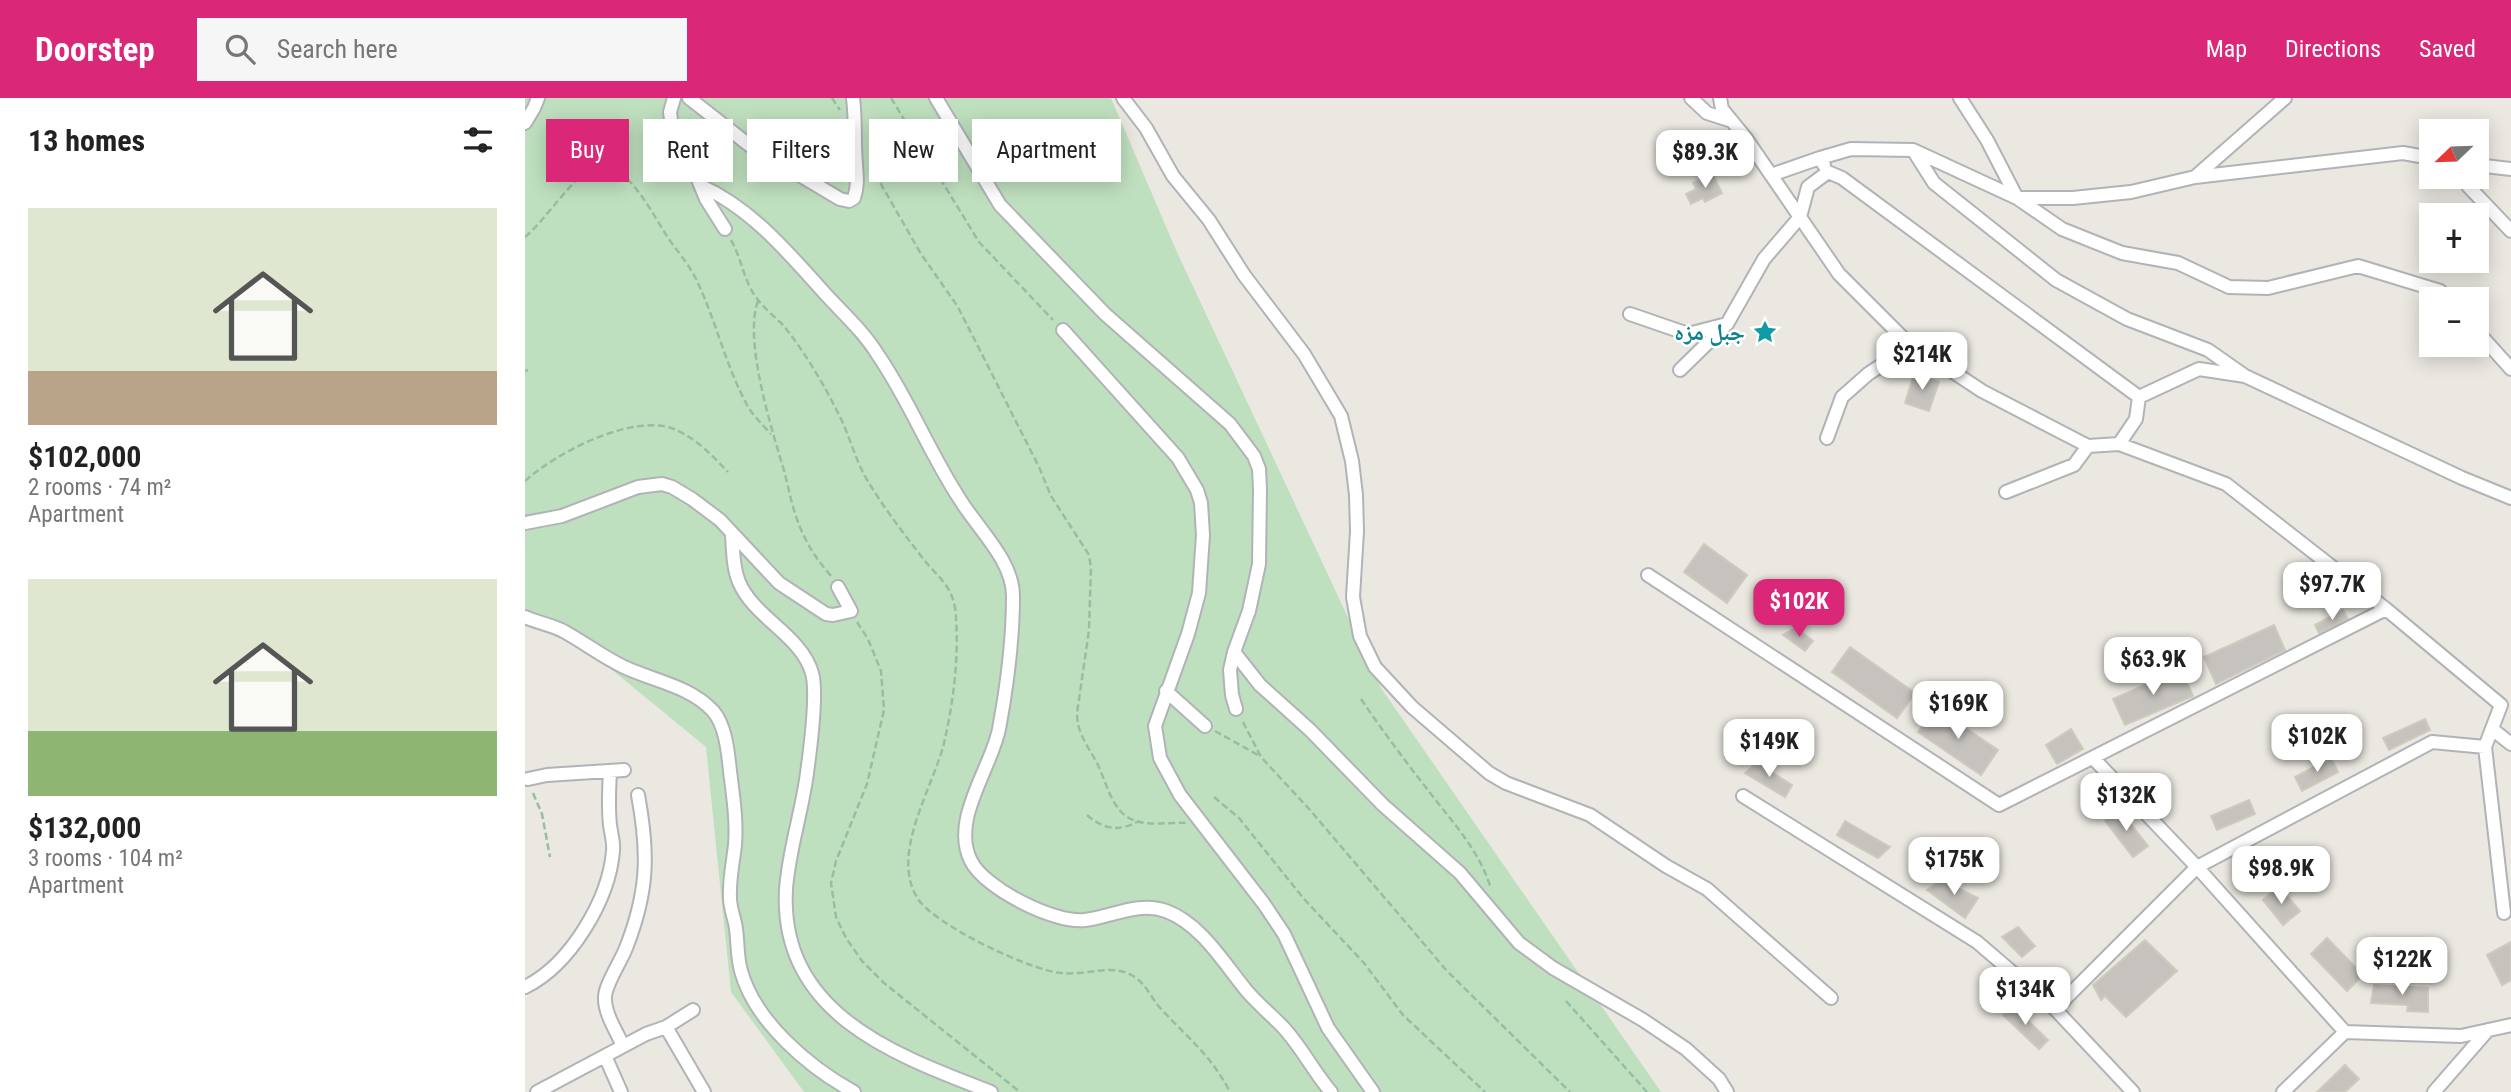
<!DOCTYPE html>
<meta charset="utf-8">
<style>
:root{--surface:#fff;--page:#f6f6f6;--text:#222;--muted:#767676;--accent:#db2777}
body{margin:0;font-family:"Roboto Condensed","Noto Naskh Arabic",sans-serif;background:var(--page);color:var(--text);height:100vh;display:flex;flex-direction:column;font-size:26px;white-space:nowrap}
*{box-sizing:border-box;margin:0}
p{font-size:23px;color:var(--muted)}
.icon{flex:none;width:38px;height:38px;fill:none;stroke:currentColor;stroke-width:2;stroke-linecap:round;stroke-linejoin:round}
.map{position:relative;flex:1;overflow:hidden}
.side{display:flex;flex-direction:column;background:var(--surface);width:525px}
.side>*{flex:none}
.banner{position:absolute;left:21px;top:21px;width:665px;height:63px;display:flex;gap:14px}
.needle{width:46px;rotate:247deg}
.controls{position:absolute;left:1894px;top:21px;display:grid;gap:14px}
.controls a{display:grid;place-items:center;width:70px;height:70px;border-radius:0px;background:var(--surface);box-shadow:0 4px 18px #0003;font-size:35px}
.price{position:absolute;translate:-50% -60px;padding:0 16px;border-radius:14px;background:#fff;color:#222;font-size:23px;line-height:46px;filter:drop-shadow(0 2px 4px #0008)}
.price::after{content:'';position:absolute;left:50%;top:42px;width:21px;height:16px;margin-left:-10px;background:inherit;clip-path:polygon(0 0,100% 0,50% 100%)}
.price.on{background:var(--accent);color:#fff}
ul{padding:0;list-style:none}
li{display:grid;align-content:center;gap:14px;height:371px;padding:0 28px}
li span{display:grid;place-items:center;height:217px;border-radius:0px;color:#555}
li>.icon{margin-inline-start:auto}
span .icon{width:126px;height:126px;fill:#fffc;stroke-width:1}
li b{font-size:30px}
h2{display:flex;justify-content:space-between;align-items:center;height:84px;padding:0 28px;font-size:30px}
.tag{padding:0 24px;border-radius:0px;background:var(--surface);box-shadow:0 4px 18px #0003;font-size:24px;line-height:63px}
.tag.on{background:var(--accent);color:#fff}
header{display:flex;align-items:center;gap:42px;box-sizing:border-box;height:98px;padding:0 35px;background:var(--accent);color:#fff}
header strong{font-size:33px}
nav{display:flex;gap:38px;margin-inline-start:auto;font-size:24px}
.search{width:490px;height:63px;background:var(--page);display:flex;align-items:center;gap:18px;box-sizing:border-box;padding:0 24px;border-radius:0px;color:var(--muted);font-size:26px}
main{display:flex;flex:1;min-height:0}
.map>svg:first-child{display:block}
</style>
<header>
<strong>Doorstep</strong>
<div class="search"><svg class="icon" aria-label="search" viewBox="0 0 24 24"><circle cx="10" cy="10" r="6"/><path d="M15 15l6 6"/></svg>Search here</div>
<nav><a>Map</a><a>Directions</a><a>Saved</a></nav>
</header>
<main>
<section class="side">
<h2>13 homes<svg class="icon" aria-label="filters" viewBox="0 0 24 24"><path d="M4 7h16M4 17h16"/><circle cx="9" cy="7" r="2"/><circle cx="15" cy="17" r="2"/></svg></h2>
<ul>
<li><span style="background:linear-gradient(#dfe7d0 75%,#b9a48a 0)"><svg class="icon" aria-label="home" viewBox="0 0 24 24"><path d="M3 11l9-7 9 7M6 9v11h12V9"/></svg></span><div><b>$102,000</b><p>2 rooms · 74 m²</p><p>Apartment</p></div></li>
<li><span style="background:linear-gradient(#dfe7d0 70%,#8fb573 0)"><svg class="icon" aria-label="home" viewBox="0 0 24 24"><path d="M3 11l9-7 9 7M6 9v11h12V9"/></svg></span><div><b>$132,000</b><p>3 rooms · 104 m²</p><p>Apartment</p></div></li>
</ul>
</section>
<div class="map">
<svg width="1986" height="994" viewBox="0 0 1986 994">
<rect width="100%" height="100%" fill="#eae8e0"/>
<!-- green -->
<path fill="#bfe0bf" d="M0,0h586l65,152 205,438 280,404h-857l-73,-100 -25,-245 -151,-124 -30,-12z"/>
<!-- building -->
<path fill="#c6c3be" stroke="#cecabf" stroke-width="2" d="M1187,75l10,20 -17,9 -2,-4 -12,6 -5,-10 10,-5 -3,-6z
M1389,276l25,8 -10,29 -24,-8z
M1179,446l43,31 -20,28 -43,-31z
M1818,512l5,9 -29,14 -4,-8z
M1749,527l11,25 -69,34 -12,-27z
M1271,530l17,13 -8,10 -22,-16z
M1325,549l65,46 -18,25 -65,-46z
M1656,571l12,27 -68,29 -12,-26z
M1411,610l62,42 -17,25 -63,-43z
M1900,621l5,11 -41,20 -6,-12z
M1546,631l12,20 -26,15 -11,-19z
M1806,660l7,14 -36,19 -7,-14z
M1232,665l35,22 -7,12 -40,-24z
M1724,702l6,14 -38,16 -6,-14z
M1594,711l29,37 -15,11 -28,-36z
M1320,723l45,26 -12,11 -41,-23z
M1416,782l37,18 -13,20 -38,-28z
M1754,788l21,25 -17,14 -20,-25z
M1493,829l17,19 -13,11 -20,-20z
M1802,840l36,37 -16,16 -36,-37z
M1620,842l32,31 -51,46 -21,-21 -4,4 -8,-15z
M1986,844v38l-9,5 -15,-30z
M1849,887l54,3v24l-21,-1 1,-6 -37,-2z
M1487,907l36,35 -9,9 -36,-34z
M1820,967l14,14 -14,13h-28z"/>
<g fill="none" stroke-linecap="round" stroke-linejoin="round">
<!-- street casing -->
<g stroke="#b1b3b7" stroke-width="16">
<path id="street" d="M149,0l-4,14 2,15 20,38 14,34 19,30
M164,0l60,47 91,54 9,2 5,-3c4,-12 3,-20 2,-33 -2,-22 0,-44 -3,-67
M411,0l64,107 105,109 125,110 24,32 5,13 1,20 -1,75 -10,47 -15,41 -4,18 2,25 4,14
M598,0l23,30 27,48 36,44 35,55 60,79 37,62 11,45 4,34 1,36 -4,66 3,17 4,22 15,31 37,40 77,66 17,10 84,32 76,51 41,23 124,109
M1166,0l16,15 25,8
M1435,0l27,42 30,58h56l58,-6 64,-15 90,-79
M0,25l9,-15 4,-10
M1388,52l21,33 122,97 71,39 81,31 37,26
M1295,60l31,-9 62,1 104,48 45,31 60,24 56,10 51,24 39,1 90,-22 82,25 8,8
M1951,67l35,4
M1246,77l49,-17 4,7
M1670,79l208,-24 28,5
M1940,79l3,9 43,45
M176,88c48,21 85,64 119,102 20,23 42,41 58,67 31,45 51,97 81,143 18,30 54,62 54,98 0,44 -6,90 -14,133 -8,40 -49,91 -28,132 13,27 84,63 114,59 26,-3 54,-19 81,-9 35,13 57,51 80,79 11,13 24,24 36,36 19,20 31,45 49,66
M1105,216l58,20 39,-10 37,-65 36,-42 8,-30 20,-15 14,6 297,219 -3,22 -17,25 -31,2 -106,-55 -77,-51 -66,-66 -94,-137 -23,-28 -2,-11
M538,232l115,128 19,32 4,13 2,32 -4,58 -11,41 -33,92 5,32 20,37 84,109 20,30 44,94 45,64
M1951,232l35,39
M1155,272l47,-46
M1614,299l60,-28 46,7 217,102 49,20
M1302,340l15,-41 26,-23 44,-29
M1481,394l68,-27 14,-19
M0,425l37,-7 76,-29 24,-3 10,3 20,12 28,21 59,63 47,31 7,1 18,-4 -13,-24
M207,437c1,15 1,33 7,47 15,36 62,53 73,91 6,20 -2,78 -5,100 -5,39 -18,76 -21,116 -7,125 109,166 205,203
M1123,477l351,230 387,-196 -160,-125 -107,-40
M1861,511l115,96 -16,42 19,166
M0,519c13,6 28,8 40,15 20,11 38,25 59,35 30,14 66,19 89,44 13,15 15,42 17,60 3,25 7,49 5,74 -2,18 -6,35 -5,53 0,11 5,21 6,31 2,14 1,28 5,42 14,51 69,97 113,121
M709,554l26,33 50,45 73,75 77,68 59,70 34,25 90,52 43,29 33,30 8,13
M641,593l39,35
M1967,631l19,15
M1568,660l104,109 235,-125 53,5
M3,681l19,-4 77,-5
M1218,698l234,146 78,67
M0,889c45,-22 84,-87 88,-136 1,-8 -2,-18 -3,-26 -2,-18 -1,-36 0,-54
M141,929l38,65
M98,948c-6,-14 -19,-33 -18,-49 0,-12 16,-36 21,-49 22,-56 23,-94 12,-153
M80,958l16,36
M12,994l109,-58 20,-7 27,-17
M1608,994l-78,-83 142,-142 148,165 116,4 50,-11
M1758,994l62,-60
M1909,994l54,-62"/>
</g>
<!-- path -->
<path stroke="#97bea3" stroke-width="2.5" stroke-dasharray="7 3.5" stroke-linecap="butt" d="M307,0l8,12
M366,0l88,144 74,78
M345,67l51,89 37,53 81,160 12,29 38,59 2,13 -2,62 -12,83c0,21 11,33 20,50 10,20 15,51 39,58 15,5 34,1 50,2
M0,139c19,-15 53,-67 71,-71 29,-7 56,47 69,67 9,15 22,28 30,44 20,40 29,84 50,124 6,13 16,22 26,33
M206,142c11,19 13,44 28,61 7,9 16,16 24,24 21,26 39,56 54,86 12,22 17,46 29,67 17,29 38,56 59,83 8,10 19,19 25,31 4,8 6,18 6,27 3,40 -3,85 -12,124 -11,45 -55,112 -26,156 17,26 111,71 143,74 23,3 52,-10 72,3 13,7 19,24 29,34 28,30 48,44 68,82
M233,203c-15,40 15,132 27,173 5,21 9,42 19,62 7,15 16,27 27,40
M0,273l3,-1
M0,383c31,-28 100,-64 143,-54 24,7 44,28 60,45
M332,524l11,17 13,32 3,39 -17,74 -31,77 -5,22 5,34 10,21 16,23 22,22 136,109
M836,601c23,34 48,67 73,99 22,28 47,56 57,91
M718,624l18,35 49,53 137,161 123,121
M690,633l43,24
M8,695l9,21 8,43
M689,699l25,21 65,81 60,64 39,52 82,77
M562,717c16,14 31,17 50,7
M1041,903l81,91"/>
<!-- street -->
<use href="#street" stroke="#fff" stroke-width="12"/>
</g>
<!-- icons -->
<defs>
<g id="sight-bare" transform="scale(1.89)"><path d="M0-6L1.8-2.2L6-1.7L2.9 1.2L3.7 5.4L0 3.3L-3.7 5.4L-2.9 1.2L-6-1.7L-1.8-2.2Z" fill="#0f9aa8" stroke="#fff" stroke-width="2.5" paint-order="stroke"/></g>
</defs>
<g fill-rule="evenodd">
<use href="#sight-bare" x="1240" y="234"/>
</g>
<g text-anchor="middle" stroke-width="5" stroke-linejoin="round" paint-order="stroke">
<!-- culture labels -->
<g font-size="23" font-weight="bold" fill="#0d838f" stroke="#fff" text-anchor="end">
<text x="1220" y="242">جبل مزه</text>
</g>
</g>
</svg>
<div class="controls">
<a><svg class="needle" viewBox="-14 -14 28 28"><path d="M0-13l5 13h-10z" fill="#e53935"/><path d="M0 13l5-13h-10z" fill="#767676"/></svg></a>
<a>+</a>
<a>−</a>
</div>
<b class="price" style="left:1180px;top:92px">$89.3K</b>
<b class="price" style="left:1397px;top:294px">$214K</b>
<b class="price" style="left:1807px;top:524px">$97.7K</b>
<b class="price on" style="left:1274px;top:541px">$102K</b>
<b class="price" style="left:1628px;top:599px">$63.9K</b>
<b class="price" style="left:1433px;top:643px">$169K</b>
<b class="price" style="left:1792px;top:676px">$102K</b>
<b class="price" style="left:1244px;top:681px">$149K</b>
<b class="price" style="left:1601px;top:735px">$132K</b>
<b class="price" style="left:1429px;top:799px">$175K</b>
<b class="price" style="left:1756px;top:808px">$98.9K</b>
<b class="price" style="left:1877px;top:899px">$122K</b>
<b class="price" style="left:1500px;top:929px">$134K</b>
<div class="banner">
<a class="tag on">Buy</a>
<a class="tag">Rent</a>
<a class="tag">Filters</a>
<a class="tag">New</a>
<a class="tag">Apartment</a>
</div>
</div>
</main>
